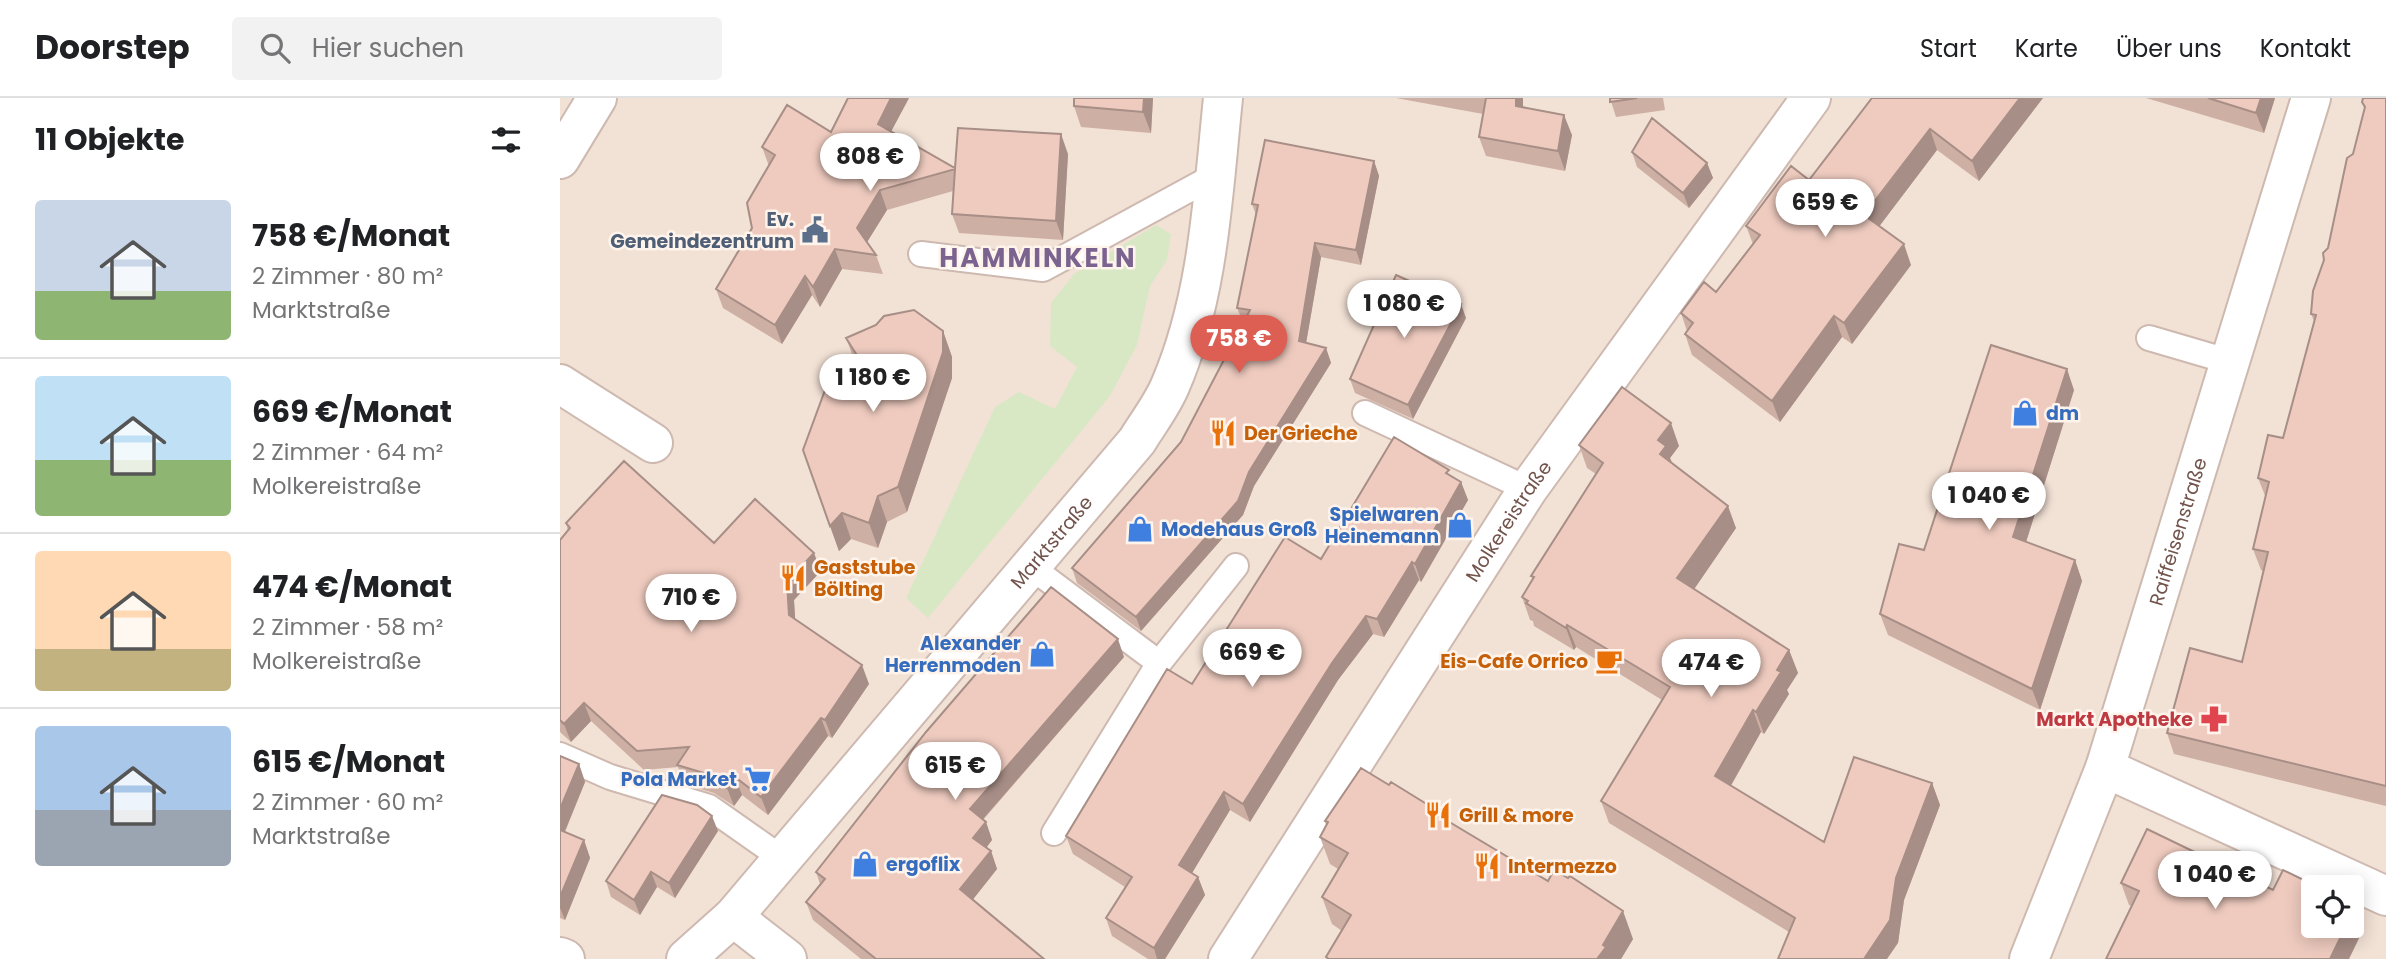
<!DOCTYPE html>
<html lang="de">
<meta charset="utf-8">
<style>
:root{--surface:#fff;--page:#f2f2f2;--text:#202124;--muted:#757577;--line:#e0e0e0;--accent:#dd5e53}
body{margin:0;font-family:Poppins,sans-serif;background:var(--page);color:var(--text);height:100vh;display:flex;flex-direction:column;font-size:26px;white-space:nowrap}
*{box-sizing:border-box;margin:0}
p{font-size:23px;color:var(--muted)}
.icon{flex:none;width:38px;height:38px;fill:none;stroke:currentColor;stroke-width:2;stroke-linecap:round;stroke-linejoin:round}
.map{position:relative;flex:1;overflow:hidden}
.drawer{display:flex;flex-direction:column;background:var(--surface);width:560px}
.drawer>*{flex:none}
.fabs{position:absolute;left:1741px;top:777px;display:grid;gap:14px}
.fabs a{display:grid;place-items:center;width:63px;height:63px;border-radius:7px;background:var(--surface);box-shadow:0 4px 18px #0003;font-size:35px}
.price{position:absolute;translate:-50% -60px;padding:0 16px;border-radius:24px;background:#fff;color:#222;font-size:23px;line-height:46px;filter:drop-shadow(0 2px 4px #0008)}
.price::after{content:'';position:absolute;left:50%;top:42px;width:21px;height:16px;margin-left:-10px;background:inherit;clip-path:polygon(0 0,100% 0,50% 100%)}
.price.current{background:var(--accent);color:#fff}
ul{padding:0;list-style:none}
li{display:flex;align-items:center;gap:21px;height:175px;padding:0 35px}
li+li{border-top:2px solid var(--line)}
li span{display:grid;place-items:center;flex:none;width:196px;height:140px;border-radius:7px;color:#555}
li>.icon{margin-inline-start:auto}
span .icon{width:84px;height:84px;fill:#fffc;stroke-width:1}
li b{font-size:30px}
h2{display:flex;justify-content:space-between;align-items:center;height:84px;padding:0 35px;font-size:30px}
header{display:flex;align-items:center;gap:42px;box-sizing:border-box;height:98px;padding:0 35px;background:var(--surface);border-bottom:2px solid var(--line)}
header strong{font-size:33px}
nav{display:flex;gap:38px;margin-inline-start:auto;font-size:24px}
.search{width:490px;height:63px;background:var(--page);display:flex;align-items:center;gap:18px;box-sizing:border-box;padding:0 24px;border-radius:7px;color:var(--muted);font-size:26px}
main{display:flex;flex:1;min-height:0}
.map>svg:first-child{display:block}
</style>
<header>
<strong>Doorstep</strong>
<div class="search"><svg class="icon" aria-label="search" viewBox="0 0 24 24"><circle cx="10" cy="10" r="6"/><path d="M15 15l6 6"/></svg>Hier suchen</div>
<nav><a>Start</a><a>Karte</a><a>Über uns</a><a>Kontakt</a></nav>
</header>
<main>
<section class="drawer">
<h2>11 Objekte<svg class="icon" aria-label="filters" viewBox="0 0 24 24"><path d="M4 7h16M4 17h16"/><circle cx="9" cy="7" r="2"/><circle cx="15" cy="17" r="2"/></svg></h2>
<ul>
<li><span style="background:linear-gradient(#c9d6e8 65%,#8fb573 0)"><svg class="icon" aria-label="home" viewBox="0 0 24 24"><path d="M3 11l9-7 9 7M6 9v11h12V9"/></svg></span><div><b>758 €/Monat</b><p>2 Zimmer · 80 m²</p><p>Marktstraße</p></div></li>
<li><span style="background:linear-gradient(#bfe0f5 60%,#8fb573 0)"><svg class="icon" aria-label="home" viewBox="0 0 24 24"><path d="M3 11l9-7 9 7M6 9v11h12V9"/></svg></span><div><b>669 €/Monat</b><p>2 Zimmer · 64 m²</p><p>Molkereistraße</p></div></li>
<li><span style="background:linear-gradient(#ffd9b3 70%,#c2b280 0)"><svg class="icon" aria-label="home" viewBox="0 0 24 24"><path d="M3 11l9-7 9 7M6 9v11h12V9"/></svg></span><div><b>474 €/Monat</b><p>2 Zimmer · 58 m²</p><p>Molkereistraße</p></div></li>
<li><span style="background:linear-gradient(#a9c7e8 60%,#9aa5b1 0)"><svg class="icon" aria-label="home" viewBox="0 0 24 24"><path d="M3 11l9-7 9 7M6 9v11h12V9"/></svg></span><div><b>615 €/Monat</b><p>2 Zimmer · 60 m²</p><p>Marktstraße</p></div></li>
</ul>
</section>
<div class="map">
<svg width="1826" height="861" viewBox="0 0 1826 861">
<rect width="100%" height="100%" fill="#fbf0e6"/>
<!-- residential -->
<path fill="#f2e1d5" fill-rule="evenodd" d="M0,0h1826v861h-1826zM1754,789h38v39h-38z"/>
<!-- green -->
<path fill="#d8e8c5" d="M596,127l15,9 -4,26 -17,26 -13,59 -27,51 -182,222 -22,-20 89,-191 24,-15 36,17 22,-42 -27,-21 1,-43 23,-29z"/>
<g fill="none" stroke-linecap="round" stroke-linejoin="round">
<!-- lane casing -->
<g stroke="#ceb9b0" stroke-width="28">
<path id="lane" d="M361,156l122,15 171,-93
M1589,240l82,24
M805,315l163,76
M471,469l128,96
M0,657l50,22 99,30 74,52
M494,735l105,-170 77,-97"/>
</g>
<!-- street casing -->
<g stroke="#ceb9b0" stroke-width="42">
<g id="street">
<path d="M0,61l37,-61"/>
<path d="M0,286l93,59"/>
<path d="M1545,670l281,128"/>
<path d="M173,819l54,42"/>
<path d="M0,859l5,2"/>
<path id="s1" d="M126,861l47,-42 404,-476c11,-18 25,-36 33,-55 39,-90 43,-192 53,-288"/>
<path id="s2" d="M668,861l300,-470 283,-391"/>
<path id="s3" d="M1469,861l76,-191 206,-670"/>
</g>
</g>
<!-- lane -->
<use href="#lane" stroke="#fff" stroke-width="24"/>
<!-- street -->
<use href="#street" stroke="#fff" stroke-width="38"/>
</g>
<!-- wall -->
<path fill="#ceafa4" d="M349,0l-18,33 64,37 113,-14 -5,86 -104,-7 -7,-19 1,-23 -66,19 -20,32 9,13 7,19 -41,-5 -22,38 -8,-12 -30,49 -59,-36 -7,-19 36,-61 17,-62 -7,-19 69,-15z
M593,0l-2,35 -70,-6 -7,-21z
M836,0h127v9l49,28 -7,36 -79,-15 -7,-19 4,-23z
M1050,0h53l2,12 -49,7z
M1312,0h171l-64,83 -42,-31 -58,76 32,39 -59,79 -10,-7 -62,85 -88,-67 -7,-21 2,-3 -6,-18 35,-21 37,-48 -7,-18 63,-46z
M1586,0h129l-11,35z
M1826,0v708l-212,-52 -7,-21 75,-71 21,-91 -2,-1 -8,-21 13,-51 -8,-20 25,-40 31,-117 -3,-7 54,-205 -3,-7z
M1072,54l75,11 6,15 -24,30 -52,-41z
M814,63l5,15 -18,89 -40,-8 -15,86 20,5 5,15 -77,123 -11,29 -102,116 -64,-48 -5,-15 109,-126 62,-120 -6,-14 19,-93 -4,-11z
M906,220l-53,101 -58,-26 -5,-14z
M383,233l9,26v21l-45,134 -20,10 -9,26 -27,-9 -12,12 -36,-101 52,-88 -9,-24z
M1514,292l-48,152 49,18 7,21 -42,129 -152,-75 -8,-21 44,-64z
M1019,347l100,1 -9,12 2,5 64,65 -42,61 95,61 9,23 -11,17 2,4 -25,40 -3,-2 -30,54 93,56 108,-59 8,22 -36,95 -6,43 -109,-11 -180,-109 -8,-22 61,-101 -86,-53 -2,3 -40,-24 -1,-5 -3,-1 -8,-23 11,-17 -2,-4 65,-102 -9,-6z
M891,378l10,6 7,18 -47,82 -2,-2 -35,57 -11,-3 -35,46 -88,142 -20,-12 -38,63 6,4 7,18 -40,64h-17l-36,-23 -6,-18 19,-31 -52,-33 -7,-18 126,-152 129,-125z
M6,425l148,20 107,28 -27,29 1,19 74,65 -37,54 -4,-2 -60,79 -26,-20 -8,11 -20,-13 -30,-9 -6,-17 -34,3 -53,-49 -20,21 -11,-10v-192l8,-9z
M564,559l-141,163 3,2 6,18 -6,8 5,3 6,18 -24,30 71,60h-183l-48,-39 -7,-18 14,-18 -4,-12z
M0,659l19,7 6,18 -20,50 19,8 6,18 -25,62 -5,-2z
M829,687l44,23 2,5 198,126 -12,20h-294l-1,-2 16,-26 -10,-7 -10,-27 16,-28 -8,-5 -10,-27 6,-12 -1,-4z
M158,733l-43,67 -18,-11 -17,28 -29,-18 -5,-16z
M1561,785l152,7 91,38 -232,-22 -3,-1z"/>
<!-- shaded-wall -->
<path fill="#a78e86" d="M331,0h18l-24,45 -7,-19z
M584,0h9l-2,35 -8,-21z
M956,0h7v28l-7,-20z
M1460,0h23l-64,83 -7,-20z
M1701,0h14l-11,35 -8,-20z
M1004,17l8,20 -7,36 -7,-20z
M1370,31l7,21 -65,86 -8,-21z
M501,36l7,20 -5,86 -7,-19z
M814,63l5,15 -18,89 -5,-15z
M1147,65l6,15 -24,30 -6,-15z
M320,92l7,20 -23,37 -7,-19z
M755,145l6,14 -17,98 -5,-14z
M1344,146l7,21 -59,79 -8,-21z
M275,151l7,20 -22,38 -7,-20z
M245,178l7,19 -30,49 -7,-19z
M901,206l5,14 -53,101 -5,-14z
M1274,218l8,21 -62,85 -8,-21z
M383,233l9,26v21l-45,134 -9,-25z
M766,250l5,15 -77,123 -11,29 -102,116 -5,-14 113,-145z
M1507,271l7,21 -53,168 -8,-21z
M1111,325l8,23 -9,12 4,10 -14,-14 -2,-14z
M901,384l7,18 -47,82 -6,-18z
M318,398l9,26 -9,26 -9,-25z
M1168,408l8,22 -50,73 -9,-23z
M282,415l9,26 -12,12 -9,-25z
M254,455l7,18 -27,29 2,33 -7,-18 -2,-33z
M1515,462l7,21 -42,129 -8,-21z
M852,464l7,18 -35,57 -7,-18z
M806,518l7,18 -35,46 -88,142 -7,-18 89,-141z
M1007,527l9,22 -2,3 -8,-22z
M558,541l6,18 -148,170 -6,-18z
M1229,552l9,23 -11,17 2,4 -25,40 -8,-22 21,-42z
M302,567l7,19 -37,54 -7,-18z
M24,605l7,18 -20,21 -7,-18z
M1193,612l8,22 -38,67 -8,-23z
M261,620l7,18 -60,79 -7,-18z
M19,666l6,18 -25,61v-34z
M175,679l7,18 -8,11 -7,-18z
M1372,685l8,22 -36,95 -6,43 -11,16h-23z
M664,694l6,18 -44,73 -7,-18z
M152,718l6,15 -43,67 -6,-15z
M426,724l6,18 -12,16 -7,-18z
M24,742l6,18 -25,62 -5,-12v-11z
M431,753l6,18 -30,38 -7,-18z
M91,774l6,15 -17,28 -6,-15z
M638,779l7,18 -40,64h-8l-3,-11z
M1796,808l8,22 -15,31h-19l16,-33h6v-12z
M1063,813l10,28 -12,20h-24l6,-14z"/>
<!-- building -->
<path fill="#efcbbf" stroke="#a78e86" stroke-width="2" d="M288,0h43l-13,26 77,44 3,-40 103,6 -5,87 -104,-7 3,-45 -75,21 -23,38 19,27 -41,-6 -22,38 -8,-11 -30,49 -59,-36 36,-61 -5,-25 28,-48 -13,-8 25,-42 44,27z
M514,0h70l-1,14 -69,-6z
M926,0h30v8l48,9 -6,36 -79,-14z
M1050,0h27l-27,4z
M1312,0h148l-48,63 -42,-32 -66,86 40,29 -60,79 -10,-7 -62,85 -87,-67 8,-11 -12,-10 23,-31 12,10 44,-57 -14,-9 45,-60 18,14z
M1648,0h53l-5,15z
M1803,0h23v688l-219,-53 23,-85 52,14 26,-110 -15,-3 16,-67 -11,-4 10,-43 15,3 33,-123 -5,-1 2,-23 11,-31 -1,-7 5,-5 19,-90 6,-4 12,-47 -3,-5z
M1092,20l55,45 -24,30 -51,-41z
M705,42l109,21 -18,89 -41,-7 -16,98 27,7 -77,124 -11,29 -102,116 -64,-49 109,-126 69,-132 -13,-2 21,-103 -6,-1z
M836,177l65,29 -53,101 -58,-26z
M354,212l29,21v21l-45,135 -20,9 -9,27 -27,-10 -12,13 -27,-76 29,-79 28,-11 -14,-22 30,-13 8,-9z
M1431,247l76,24 -54,168 62,23 -43,129 -152,-75 19,-70 25,6z
M1062,289l49,36 -13,17 8,6 -6,8 68,52 -51,72 112,72 -12,20 4,2 -25,40 -3,-2 -38,66 109,66 30,-85 78,26 -36,95 -6,42 -26,39h-86l17,-41 -194,-117 69,-114 -103,-62 -1,3 -40,-25 2,-2 -6,-4 12,-20 -3,-1 72,-113 -24,-18z
M834,339l55,33 -3,3 15,9 -46,82 -3,-2 -35,57 -11,-3 -34,47 -89,141 -19,-12 -45,73 19,12 -44,71 -48,-30 26,-41 -66,-41 101,-167 25,15 93,-147 36,22z
M64,363l90,82 41,-44 59,54 -27,29 2,33 73,50 -37,55 -4,-2 -60,79 -26,-20 -8,11 -20,-14 -30,-9 12,-18 -52,4 -53,-48 -20,21 -4,-4v-180l10,-12 -4,-5z
M491,489l67,52 -148,170 16,13 -13,16 18,13 -31,38 84,70h-168l-70,-57 19,-23 -9,-7 110,-140z
M0,658l19,8 -19,45z
M801,670l28,17 2,-3 42,26 -2,3 117,70 6,-11 14,8 2,-2 53,35 -20,34 3,2 -9,12h-268l-3,-2 25,-42 -29,-18 26,-44 -28,-16 8,-15 -3,-1z
M102,697l35,10 15,11 -43,67 -18,-11 -17,28 -28,-19z
M1587,731l126,61 10,-20 35,17h-4v39h32l-16,33h-224l33,-68 -18,-8z
M0,732l24,10 -24,57z
M1792,806l4,2 -4,8z"/>
<!-- icons -->
<defs>
<g id="civic-bare" transform="scale(2.1)"><path d="M-.6-6.5H3V-4.5H.6V-3L4-1V1h2V6H-6V1h2V-1L-.6-3ZM-1.2 2.5V6h2.4V2.5Z" fill="#5c6f8a" stroke="#fef4ec" stroke-width="2.5" paint-order="stroke"/></g>
<g id="shop-bare" transform="scale(2.1)"><path d="M-5-2.5h2.3a2.7 3.5 0 0 1 5.4 0H5L5.5 6h-11ZM-1.5-2.5h3a1.5 2.3 0 0 0-3 0Z" fill="#3f7fe0" stroke="#fef4ec" stroke-width="2.5" paint-order="stroke"/></g>
<g id="restaurant-bare" transform="scale(2.1)"><path d="M-5-6h1v4h1v-4h1v4h1v-4h1v5L-1.5 .5V6h-2V.5L-5-1ZM5-6V6H3V1.5H1.5Q1.5-4 5-6Z" fill="#e8710a" stroke="#fef4ec" stroke-width="2.5" paint-order="stroke"/></g>
<g id="cafe-bare" transform="scale(2.1)"><path d="M-5.5-4.5H6V0H3Q3 3.5 0 3.5H-2.5Q-5.5 3.5-5.5 0ZM3-3.2v2h1.7v-2ZM-6 4.5H4V6H-6Z" fill="#e8710a" stroke="#fef4ec" stroke-width="2.5" paint-order="stroke"/></g>
<g id="pharmacy-bare" transform="scale(2.1)"><path d="M-2-6h4v4h4v4h-4v4h-4v-4h-4v-4h4Z" fill="#e0444e" stroke="#fef4ec" stroke-width="2.5" paint-order="stroke"/></g>
<g id="supermarket-bare" transform="scale(2.1)"><path d="M-6-5.5h2.5l.6 2H6L4.5 2H-2.5L-4.4-4H-6ZM-1.5 3.2a1.3 1.3 0 1 0 .1 0ZM3 3.2a1.3 1.3 0 1 0 .1 0Z" fill="#3f7fe0" stroke="#fef4ec" stroke-width="2.5" paint-order="stroke"/></g>
</defs>
<g fill-rule="evenodd">
<use href="#civic-bare" x="255" y="132"/>
<use href="#shop-bare" x="1465" y="315"/>
<use href="#restaurant-bare" x="663" y="335"/>
<use href="#shop-bare" x="900" y="427"/>
<use href="#shop-bare" x="580" y="431"/>
<use href="#restaurant-bare" x="233" y="480"/>
<use href="#shop-bare" x="482" y="556"/>
<use href="#cafe-bare" x="1049" y="563"/>
<use href="#pharmacy-bare" x="1654" y="621"/>
<use href="#supermarket-bare" x="198" y="681"/>
<use href="#restaurant-bare" x="878" y="717"/>
<use href="#shop-bare" x="305" y="766"/>
<use href="#restaurant-bare" x="927" y="768"/>
</g>
<g text-anchor="middle" stroke-width="5" stroke-linejoin="round" paint-order="stroke">
<!-- service labels -->
<g font-size="19" font-weight="bold" fill="#4e5e75" stroke="#fef4ec" text-anchor="end">
<text x="234" y="128">Ev.<tspan x="234" dy="22">Gemeindezentrum</tspan></text>
</g>
<!-- shop labels -->
<g font-size="19" font-weight="bold" fill="#366cbe" stroke="#fef4ec" text-anchor="start">
<text x="1486" y="322">dm</text>
<text x="879" y="423" text-anchor="end">Spielwaren<tspan x="879" dy="22">Heinemann</tspan></text>
<text x="601" y="438">Modehaus Groß</text>
<text x="461" y="552" text-anchor="end">Alexander<tspan x="461" dy="22">Herrenmoden</tspan></text>
<text x="177" y="688" text-anchor="end">Pola Market</text>
<text x="326" y="773">ergoflix</text>
</g>
<!-- food labels -->
<g font-size="19" font-weight="bold" fill="#c56008" stroke="#fef4ec" text-anchor="start">
<text x="684" y="342">Der Grieche</text>
<text x="254" y="476">Gaststube<tspan x="254" dy="22">Bölting</tspan></text>
<text x="1028" y="570" text-anchor="end">Eis-Cafe Orrico</text>
<text x="899" y="724">Grill &amp; more</text>
<text x="948" y="775">Intermezzo</text>
</g>
<!-- street labels -->
<g font-size="19" fill="#73544c" stroke="#fef4ec">
<text dy="7" stroke="none"><textPath href="#s2" startOffset="520">Molkereistraße</textPath></text>
<text dy="7" stroke="none"><textPath href="#s3" startOffset="453">Raiffeisenstraße</textPath></text>
<text dy="7" stroke="none"><textPath href="#s1" startOffset="555">Marktstraße</textPath></text>
</g>
<!-- health labels -->
<g font-size="19" font-weight="bold" fill="#be3a42" stroke="#fef4ec" text-anchor="end">
<text x="1633" y="628">Markt Apotheke</text>
</g>
<!-- district labels -->
<g font-size="26" font-weight="bold" letter-spacing="2" fill="#7a648f" stroke="#fef4ec">
<text x="478" y="169">HAMMINKELN</text>
</g>
</g>
</svg>
<div class="fabs">
<a><svg class="icon" aria-label="locate" viewBox="0 0 24 24"><circle cx="12" cy="12" r="6"/><path d="M12 2v4M12 18v4M2 12h4M18 12h4"/></svg></a>
</div>
<b class="price" style="left:310px;top:95px">808 €</b>
<b class="price" style="left:1265px;top:141px">659 €</b>
<b class="price" style="left:844px;top:242px">1 080 €</b>
<b class="price current" style="left:679px;top:277px">758 €</b>
<b class="price" style="left:313px;top:316px">1 180 €</b>
<b class="price" style="left:1429px;top:434px">1 040 €</b>
<b class="price" style="left:131px;top:536px">710 €</b>
<b class="price" style="left:692px;top:591px">669 €</b>
<b class="price" style="left:1151px;top:601px">474 €</b>
<b class="price" style="left:395px;top:704px">615 €</b>
<b class="price" style="left:1655px;top:813px">1 040 €</b>
</div>
</main>
